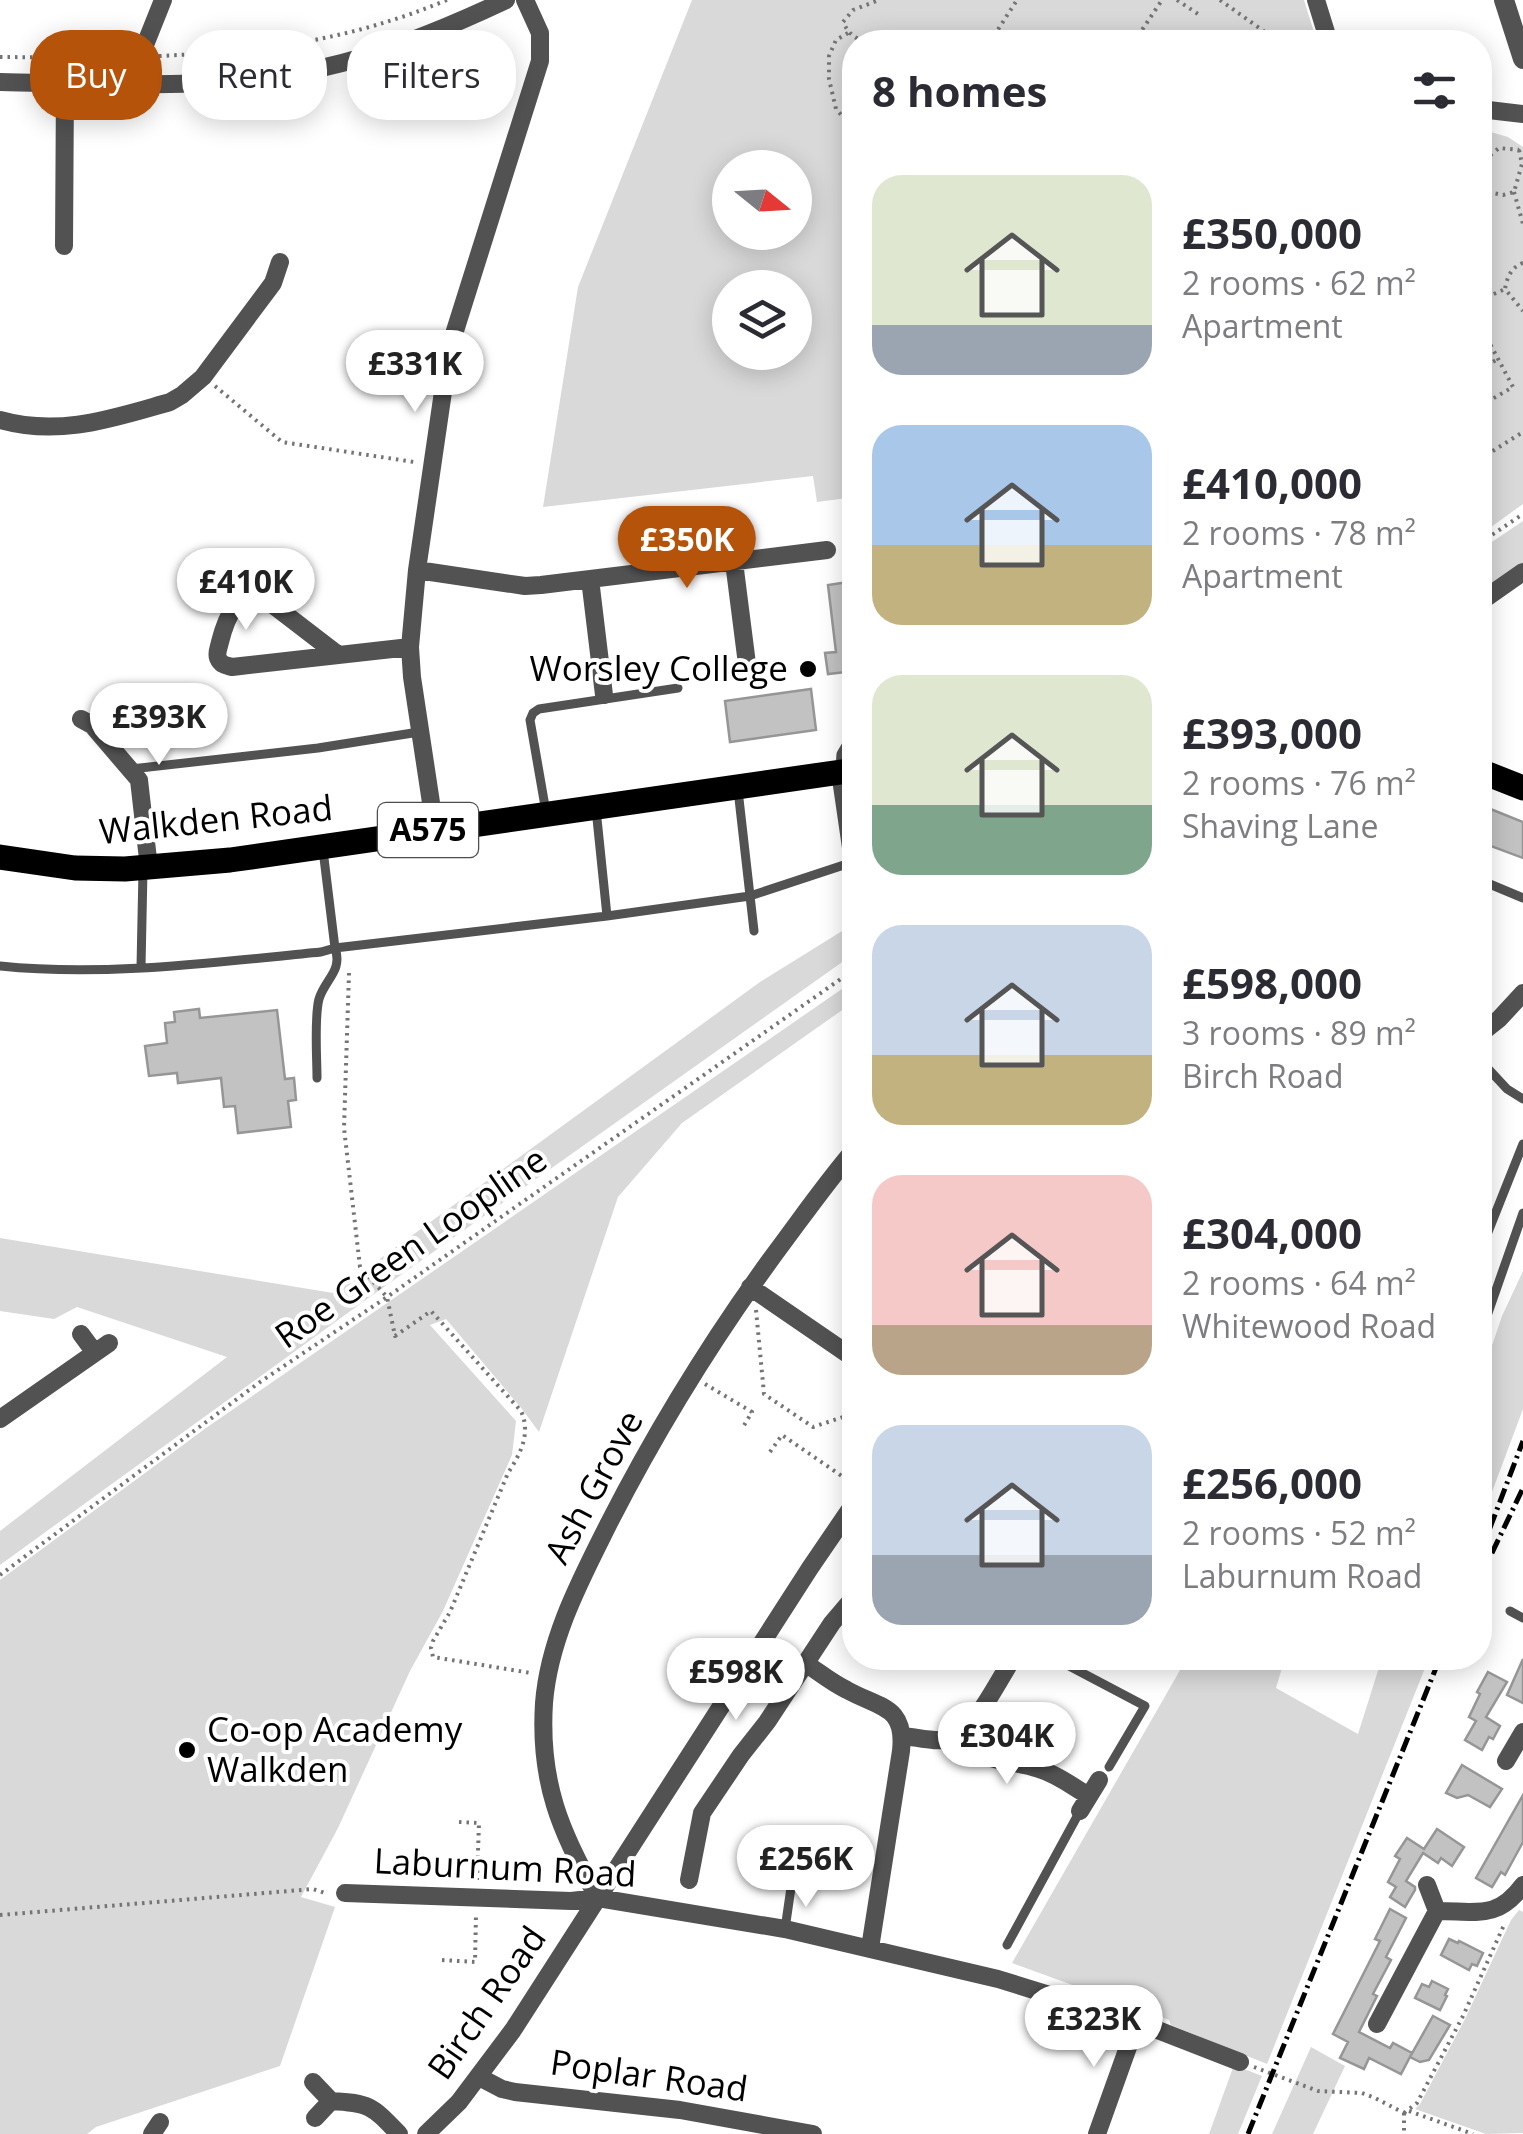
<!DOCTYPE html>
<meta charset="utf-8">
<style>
:root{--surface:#fff;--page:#f2f2f3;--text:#2b2b33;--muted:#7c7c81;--accent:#b45309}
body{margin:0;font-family:"Open Sans",sans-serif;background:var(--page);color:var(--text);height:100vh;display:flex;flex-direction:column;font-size:38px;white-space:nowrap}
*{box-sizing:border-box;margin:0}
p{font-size:32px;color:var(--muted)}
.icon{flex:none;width:55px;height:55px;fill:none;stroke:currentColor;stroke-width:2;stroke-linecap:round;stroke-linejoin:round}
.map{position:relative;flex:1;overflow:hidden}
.panel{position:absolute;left:842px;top:30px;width:650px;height:1640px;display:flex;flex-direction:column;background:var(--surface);border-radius:40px;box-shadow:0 5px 25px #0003}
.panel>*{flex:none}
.banner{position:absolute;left:30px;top:30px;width:662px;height:90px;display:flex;gap:20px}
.needle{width:65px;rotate:108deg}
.tools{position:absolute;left:712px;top:150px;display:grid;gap:20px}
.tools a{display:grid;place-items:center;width:100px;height:100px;border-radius:50%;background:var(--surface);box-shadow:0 5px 25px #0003;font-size:50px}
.price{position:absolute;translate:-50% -85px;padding:0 22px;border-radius:35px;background:#fff;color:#222;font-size:32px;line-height:65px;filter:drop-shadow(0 2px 5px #0008)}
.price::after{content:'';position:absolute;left:50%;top:60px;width:30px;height:22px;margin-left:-15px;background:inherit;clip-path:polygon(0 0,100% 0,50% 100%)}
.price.current{background:var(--accent);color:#fff}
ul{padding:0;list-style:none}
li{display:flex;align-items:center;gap:30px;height:250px;padding:0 30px}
li span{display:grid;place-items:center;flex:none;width:280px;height:200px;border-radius:30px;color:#555}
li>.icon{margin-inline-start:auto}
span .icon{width:120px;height:120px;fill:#fffc;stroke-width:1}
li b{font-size:42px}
h2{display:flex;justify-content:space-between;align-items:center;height:120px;padding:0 30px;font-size:42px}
.pill{padding:0 35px;border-radius:40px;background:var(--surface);box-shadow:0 5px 25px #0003;font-size:35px;line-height:90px}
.pill.current{background:var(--accent);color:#fff}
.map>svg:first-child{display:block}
</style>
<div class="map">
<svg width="1523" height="2134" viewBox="0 0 1523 2134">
<rect width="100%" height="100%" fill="#fff"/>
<!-- green -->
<path fill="#d9d9d9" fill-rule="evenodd" d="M692,0h612l13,42h-462v455l-38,5 -4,-26 -270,31 35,-220zM730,168h65v64h-65zM730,288h65v64h-65z
M1480,129l28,8 15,10v357l-43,31z
M1523,521v44l-43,29v-44z
M855,923v30l-488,346 -367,266v-34l227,-174 -150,-50 -23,12 -54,-8v-73l333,55 427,-311z
M855,980v21l-173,122 -64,74 -79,235 -17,-23 -76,-90 -16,6 86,96 -4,34 -69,156 -33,60 -72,157 -37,69 34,10 -55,159 -184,61 -9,7h-87v-554l206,-152z
M1523,1271v138l-43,115v-143l22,-65z
M1187,1658h98l-9,30 82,46 24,-76h47l-162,406 -96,-39 -2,-5 -157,-57z
M1519,1910l4,2v221l-37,1 -71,-25 5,-5 45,-85 46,-99z
M1311,2047l34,19 -32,68h-41z
M1234,2065l28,11 -24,58h-29z"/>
<!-- building -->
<path fill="#c2c2c2" stroke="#969696" stroke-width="2.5" d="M855,581v90l-27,3 -3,-21 11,-1 -8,-67z
M811,689l5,41 -86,12 -5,-41z
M1483,806l40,16v36l-43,-16v-28z
M199,1009l1,9 77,-8 8,69 9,-1 2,22 -8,1 3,26 -53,6 -3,-27 -11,1 -3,-29 -43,5 -1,-10 -28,3 -4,-30 22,-3 -2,-20 10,-1 -1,-10z
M1523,1659v44l-16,-8z
M1488,1672l19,10 -21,35 14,9 -7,13 -4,-2 -7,13 -17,-10 11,-19 -7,-4 11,-23 -3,-2z
M1462,1765l40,24 -12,18 -22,-12 -11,3 -11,-5z
M1523,1795v47l-18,33 -4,-3 -9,15 -16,-9z
M1437,1829l27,18 -12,19 -11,-8 -3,5 -15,-10 -17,28 9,6v3l-10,17 -15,-10 6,-10 -8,-5 12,-23 -5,-3 12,-18 17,11z
M1390,1909l16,9 -20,39 5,3 -18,34 4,2 -18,36 31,16 3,-5 19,10 -11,21 -32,-16 -5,11 -24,-11 8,-16 -15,-8 47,-93 -5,-2z
M1449,1939l9,4 1,-2 24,12 -6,13 -5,-2 -3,6 -28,-15z
M1432,1981l16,8 -3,6 2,1 -7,14 -25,-12 7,-14 7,3z
M1433,2016l17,9 -21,35 -9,2 -10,-5z"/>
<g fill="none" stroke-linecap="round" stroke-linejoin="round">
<!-- path -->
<path stroke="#747474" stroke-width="4" stroke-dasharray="2.5 5" stroke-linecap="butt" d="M1177,0l21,14
M1220,0l59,42
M848,33l-12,7 -7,16v23l7,30 19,22
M872,42c-15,-1 -23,-7 -29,-20l10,-12 26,-10
M990,42l27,-42
M1134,42l28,-42
M159,56c106,-5 189,-15 288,-56
M0,57l125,1
M1480,147l14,5
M1519,150l3,14 -8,28 -11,3 -20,-4 5,-34 11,-9 20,2 4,-3
M1514,192l9,32
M1523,263c-12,4 -16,15 -18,26l18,22
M1480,300l23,-10
M1480,325l33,62 -33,19
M1480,369l18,-10
M215,386l67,56 132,20
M1480,459l43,-27
M1480,543l43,-29
M349,973l-5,155 16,139 27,30 8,39 36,-25 90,100c10,22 0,42 -13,62l-58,139 -17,29 -2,7 2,9 98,16
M756,1310l8,84 49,33 42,-14
M705,1384l47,28 -9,15
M770,1452l12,-17 70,48
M0,1575l260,-193 127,-85 468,-328
M459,1822l20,1 -2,57
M0,1915l313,-26 15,5
M442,1960l33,2 1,-48
M1254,2067l64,24 44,2 13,5 29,15
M1409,2111l64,23
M1404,2113l13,-10 46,-87 41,-91
M1404,2113v21"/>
<!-- service -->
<path stroke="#525252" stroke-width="9" d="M840,768l1,-14 14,-24
M131,769l187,-21 101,-16
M738,790l16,141
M596,809l11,107
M546,812l-16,-92 3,-7 6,-4 139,-21
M1480,880l43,18
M0,966c105,11 216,-4 321,-14l14,-4 272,-32 143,-20 103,-34
M141,967l2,-97
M1480,1060l27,29 16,10
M317,1078c0,-21 -3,-60 2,-79 6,-20 24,-28 16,-51l-12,-98
M1480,1252l43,-108
M1480,1329l2,1 41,-117
M1510,1611l13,7
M1054,1658l91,48 -36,61
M785,1929l10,-69 -5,-13
M1007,1945l73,-134"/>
<!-- minor -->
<path stroke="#525252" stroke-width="18" d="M1316,0l13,42
M0,82c113,2 232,10 342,-19 57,-15 111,-38 164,-63
M136,83l7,-33 20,-50
M1480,109l43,5
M64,246l1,-163
M0,420c60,17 113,-2 170,-18l12,-7 21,-18 70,-94 7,-21
M734,562l13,102
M417,570l108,16 16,-1 286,-35
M590,579l14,116
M1480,602l43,-30
M337,654l-69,-53c-30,-15 -42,17 -48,41 -1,5 -4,11 -2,16 3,7 7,7 14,9l178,-20
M81,719l11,6 47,55 10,88
M840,772l15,103
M435,829l-23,-152 -2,-30 7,-77 27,-185 10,-51 86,-273v-28l-15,-33
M1480,1034l19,-15 24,-26
M750,1287l105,72
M81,1334l14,19
M0,1419l109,-76
M805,1663c14,9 27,20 42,27 32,18 59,15 54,61l-31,197
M960,1735c29,33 43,22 79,34 18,5 34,18 50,27
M903,1736c14,1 33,7 48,3 21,-4 50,-63 62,-81
M1506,1761l17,-29
M1080,1811l19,-31
M689,1880l13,-67 39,-58 26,-33 65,-99 23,-27
M345,1893l226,8 27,-3 187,31 213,50 139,43 103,40
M598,1898c-38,-66 -59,-117 -54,-195 5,-64 36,-122 64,-178 51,-100 110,-195 177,-285 23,-31 45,-62 70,-91
M1437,1911c40,0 60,9 86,-26
M1377,2024l60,-113 -10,-26
M479,2077l23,12 13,3 165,18 133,24
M313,2082l18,19 -16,17
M331,2101c39,2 41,5 68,33
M152,2134l8,-12
M426,2134l33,-32 54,-72 297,-462 45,-66
M1097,2134l40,-112"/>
<!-- tertiary -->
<path stroke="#525252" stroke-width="20" d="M1504,0l19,59"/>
<!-- primary -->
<path stroke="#000" stroke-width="25" d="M1480,771l43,17
M0,857l75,11 50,1 105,-9 625,-90"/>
<!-- rail -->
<path stroke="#000" stroke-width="5" stroke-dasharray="15 5 2.5 5" stroke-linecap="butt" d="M1480,1554l43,-113
M1480,1578l43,-90
M1248,2134l192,-476"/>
</g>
<!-- markers -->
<g fill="#000" stroke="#fff" stroke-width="4">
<circle cx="808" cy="669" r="10"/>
<circle cx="187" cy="1750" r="10"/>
</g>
<g text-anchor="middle" stroke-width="8" stroke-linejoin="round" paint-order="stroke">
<!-- shield labels -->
<rect fill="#fff" stroke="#4c4c4c" stroke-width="2.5" x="378" y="803" width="100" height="54" rx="8"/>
<g font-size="32" font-weight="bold" fill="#000">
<text x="428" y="841">A575</text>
</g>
<!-- poi labels -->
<g font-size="35" fill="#000" stroke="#fff" text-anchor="end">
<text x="788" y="681">Worsley College</text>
<text x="207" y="1742" text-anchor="start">Co-op Academy<tspan x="207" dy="40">Walkden</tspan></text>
</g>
<!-- street labels -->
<g font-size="35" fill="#000" stroke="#fff">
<text transform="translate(216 820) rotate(-6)" y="12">Walkden Road</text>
<text transform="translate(411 1248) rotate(-35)" y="12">Roe Green Loopline</text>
<text transform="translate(594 1487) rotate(-62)" y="12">Ash Grove</text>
<text transform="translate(505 1868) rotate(3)" y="12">Laburnum Road</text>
<text transform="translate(487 2003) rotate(-55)" y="12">Birch Road</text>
<text transform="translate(649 2076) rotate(8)" y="12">Poplar Road</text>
</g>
</g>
</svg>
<div class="tools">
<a><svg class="needle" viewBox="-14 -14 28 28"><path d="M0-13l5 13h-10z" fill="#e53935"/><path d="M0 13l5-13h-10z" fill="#7c7c81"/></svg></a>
<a><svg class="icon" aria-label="layers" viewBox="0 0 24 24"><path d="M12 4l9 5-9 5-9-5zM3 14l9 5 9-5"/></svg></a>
</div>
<b class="price" style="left:415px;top:415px">£331K</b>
<b class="price current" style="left:687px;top:591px">£350K</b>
<b class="price" style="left:246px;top:633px">£410K</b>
<b class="price" style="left:159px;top:768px">£393K</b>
<b class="price" style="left:736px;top:1723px">£598K</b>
<b class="price" style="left:1007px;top:1787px">£304K</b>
<b class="price" style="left:806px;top:1910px">£256K</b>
<b class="price" style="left:1094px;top:2070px">£323K</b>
<div class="banner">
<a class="pill current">Buy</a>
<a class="pill">Rent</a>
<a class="pill">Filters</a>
</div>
<section class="panel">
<h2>8 homes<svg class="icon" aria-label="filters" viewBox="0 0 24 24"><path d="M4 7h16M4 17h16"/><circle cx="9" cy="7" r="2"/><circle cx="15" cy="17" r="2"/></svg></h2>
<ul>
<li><span style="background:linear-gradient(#dfe7d0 75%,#9aa5b1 0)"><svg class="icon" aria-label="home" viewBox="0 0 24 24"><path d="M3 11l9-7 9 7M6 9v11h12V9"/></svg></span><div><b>£350,000</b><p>2 rooms · 62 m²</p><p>Apartment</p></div></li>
<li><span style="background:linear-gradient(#a9c7e8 60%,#c2b280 0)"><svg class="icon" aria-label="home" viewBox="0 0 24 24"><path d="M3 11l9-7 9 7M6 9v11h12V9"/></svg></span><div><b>£410,000</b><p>2 rooms · 78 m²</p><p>Apartment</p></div></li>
<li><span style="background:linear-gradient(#dfe7d0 65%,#7fa58c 0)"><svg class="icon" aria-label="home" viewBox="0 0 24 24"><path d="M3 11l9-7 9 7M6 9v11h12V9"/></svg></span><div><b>£393,000</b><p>2 rooms · 76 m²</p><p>Shaving Lane</p></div></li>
<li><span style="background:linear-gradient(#c9d6e8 65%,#c2b280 0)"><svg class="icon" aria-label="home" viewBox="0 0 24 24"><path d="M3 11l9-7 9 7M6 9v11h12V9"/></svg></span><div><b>£598,000</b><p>3 rooms · 89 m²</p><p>Birch Road</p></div></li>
<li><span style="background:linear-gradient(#f6c9c9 75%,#b9a48a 0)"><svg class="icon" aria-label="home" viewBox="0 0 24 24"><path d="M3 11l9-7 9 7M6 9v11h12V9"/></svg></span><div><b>£304,000</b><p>2 rooms · 64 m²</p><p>Whitewood Road</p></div></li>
<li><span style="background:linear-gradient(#c9d6e8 65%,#9aa5b1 0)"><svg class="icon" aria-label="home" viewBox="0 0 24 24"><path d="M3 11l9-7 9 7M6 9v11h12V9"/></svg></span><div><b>£256,000</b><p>2 rooms · 52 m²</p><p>Laburnum Road</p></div></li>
</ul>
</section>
</div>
